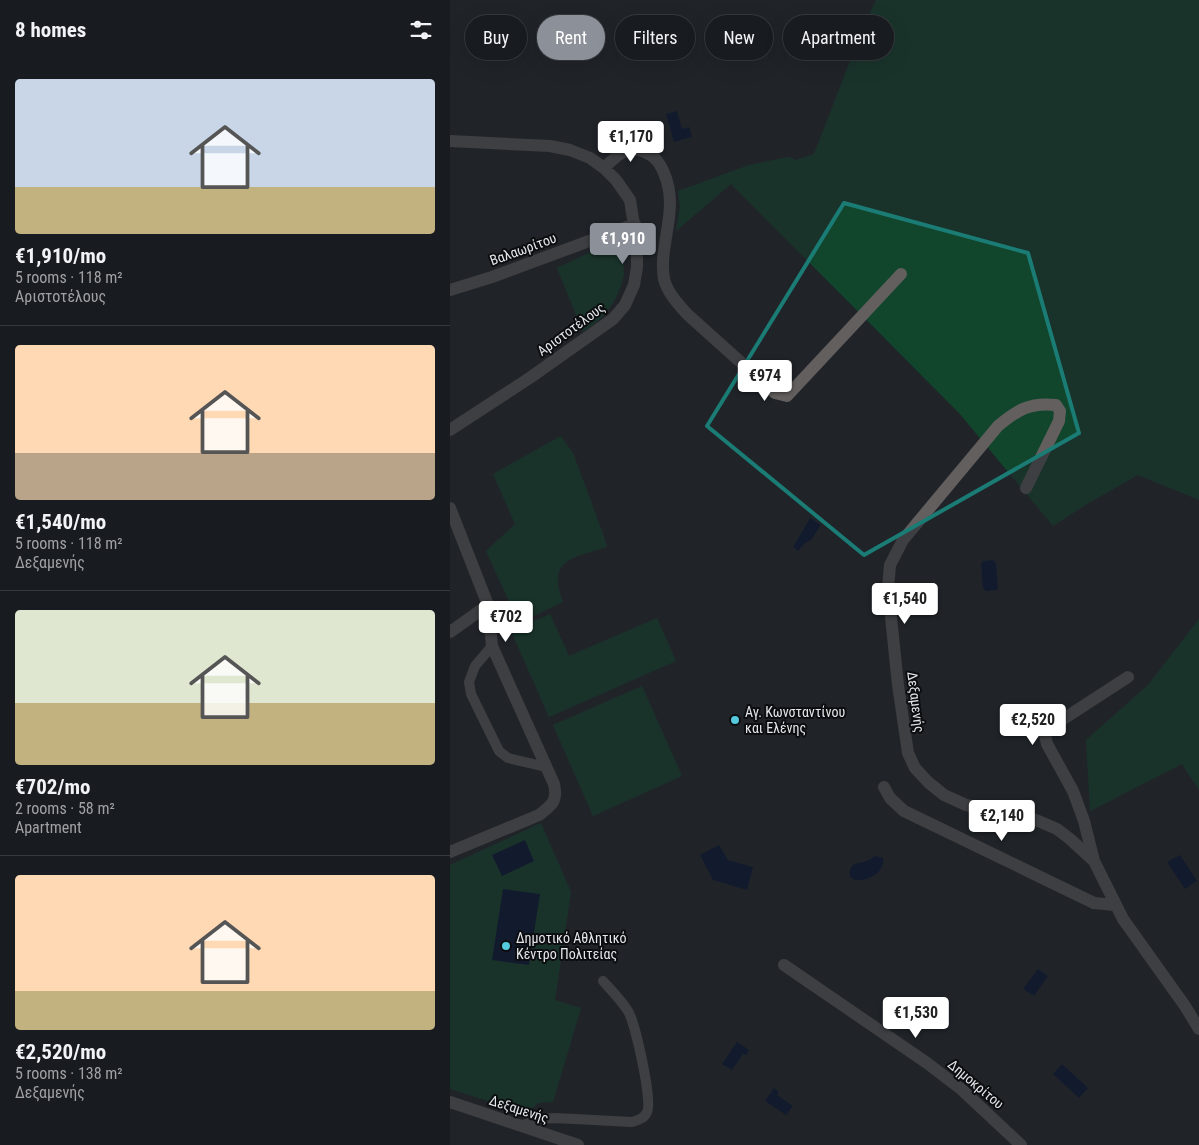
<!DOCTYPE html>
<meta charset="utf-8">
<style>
:root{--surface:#181b1f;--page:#212428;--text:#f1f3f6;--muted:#9fa1a4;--line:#36393d;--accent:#8c9099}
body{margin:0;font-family:"Roboto Condensed",sans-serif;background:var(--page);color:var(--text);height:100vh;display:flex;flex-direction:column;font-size:19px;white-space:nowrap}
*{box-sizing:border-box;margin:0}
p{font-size:16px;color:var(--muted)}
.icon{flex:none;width:28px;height:28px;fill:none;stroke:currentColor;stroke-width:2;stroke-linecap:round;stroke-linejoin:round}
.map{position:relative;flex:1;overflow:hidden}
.details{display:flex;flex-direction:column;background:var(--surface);width:450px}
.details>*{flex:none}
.hud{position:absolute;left:15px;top:15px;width:475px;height:45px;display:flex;gap:10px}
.price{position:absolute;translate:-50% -42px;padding:0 11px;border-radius:5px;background:#fff;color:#222;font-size:16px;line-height:32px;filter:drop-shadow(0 1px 2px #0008)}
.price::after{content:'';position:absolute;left:50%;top:30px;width:15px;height:11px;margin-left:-8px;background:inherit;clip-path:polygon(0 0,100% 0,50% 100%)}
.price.active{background:var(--accent);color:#fff}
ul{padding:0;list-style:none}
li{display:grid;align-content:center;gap:10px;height:265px;padding:0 15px}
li+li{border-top:1px solid var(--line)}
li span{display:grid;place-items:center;height:155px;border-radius:5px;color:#555}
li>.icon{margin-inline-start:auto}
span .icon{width:90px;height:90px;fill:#fffc;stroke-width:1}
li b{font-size:21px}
h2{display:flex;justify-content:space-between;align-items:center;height:60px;padding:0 15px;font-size:21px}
.pill{padding:0 18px;border-radius:22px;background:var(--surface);box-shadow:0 5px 20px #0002,0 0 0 1px var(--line);font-size:18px;line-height:45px}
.pill.active{background:var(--accent);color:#fff}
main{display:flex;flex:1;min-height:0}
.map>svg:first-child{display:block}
</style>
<main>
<section class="details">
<h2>8 homes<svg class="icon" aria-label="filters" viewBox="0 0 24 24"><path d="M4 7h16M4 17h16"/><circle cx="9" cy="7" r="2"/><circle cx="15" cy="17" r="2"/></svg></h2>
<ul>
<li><span style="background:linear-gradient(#c9d6e8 70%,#c2b280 0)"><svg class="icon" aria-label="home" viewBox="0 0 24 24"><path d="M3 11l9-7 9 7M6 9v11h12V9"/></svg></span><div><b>€1,910/mo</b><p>5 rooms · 118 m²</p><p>Αριστοτέλους</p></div></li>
<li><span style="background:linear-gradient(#ffd9b3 70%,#b9a48a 0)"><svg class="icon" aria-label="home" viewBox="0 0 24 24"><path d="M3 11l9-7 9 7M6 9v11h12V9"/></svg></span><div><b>€1,540/mo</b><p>5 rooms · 118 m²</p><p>Δεξαμενής</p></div></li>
<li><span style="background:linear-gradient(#dfe7d0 60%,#c2b280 0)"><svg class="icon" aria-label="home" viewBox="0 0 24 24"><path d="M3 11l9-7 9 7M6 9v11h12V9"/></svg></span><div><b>€702/mo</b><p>2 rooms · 58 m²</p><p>Apartment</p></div></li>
<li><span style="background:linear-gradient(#ffd9b3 75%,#c2b280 0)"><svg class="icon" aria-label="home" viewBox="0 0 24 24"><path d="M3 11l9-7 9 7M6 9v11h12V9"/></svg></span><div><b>€2,520/mo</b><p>5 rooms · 138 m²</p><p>Δεξαμενής</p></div></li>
</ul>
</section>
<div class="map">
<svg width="749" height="1145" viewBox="0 0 749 1145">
<rect width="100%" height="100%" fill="#202429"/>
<!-- green -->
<path fill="#11462d" d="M426,0h323v500l-61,-25 -51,29 -34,22 -94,-113 -228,-229 -55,47 4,-24 -2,-16 71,-26 39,-8 8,3 18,-6 47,-121z
M156,248c33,8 13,50 -1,66 -6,7 -15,13 -22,18l-26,-64 40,-19z
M111,436l12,17 29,78 5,16c-33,11 -61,11 -44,55l-44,21 -33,-72 29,-27 -22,-50z
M100,614l19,42 88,-38 19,43 -127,56 -38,-86z
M749,619v171l-17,-26 -92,47 -4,-71 62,-55z
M192,686l40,90 -89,40 -40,-91z
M91,823l30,69 -16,108 26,8 -28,94 -15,1 -11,10 -77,-24v-224z"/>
<!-- water -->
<path fill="#000f31" d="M54,28h9l1,15 -17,17 -18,-1v-7z
M227,111l5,18 7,-2 3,10 -18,5 -8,-28z
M360,518l11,7 -10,15 -6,3 -7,8 -5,-4z
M543,560l3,3 2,25 -2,2 -10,1 -3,-3 -2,-24 2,-3z
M75,840l9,21 -32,15 -10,-21z
M269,845l9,15 25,7 -6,23 -34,-10 -13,-25z
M730,855l17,26 -12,8 -18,-27z
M424,856l9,2c4,22 -42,32 -32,10 3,-8 16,-3 23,-12z
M53,889l37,5 -11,71 -37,-5z
M588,969l10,7 -14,20 -11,-7z
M287,1042l12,8 -3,5 -3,-1 -11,16 -10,-6z
M612,1064l26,24 -9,10 -26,-24z
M324,1088l5,4 -2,3 16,11 -7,9 -21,-14z"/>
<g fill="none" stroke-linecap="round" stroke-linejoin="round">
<!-- service -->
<path stroke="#635f5f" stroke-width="10" d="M42,646l-17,20 -6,16 2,12 28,57 9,7 38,9
M70,1126l21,-7 14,-1 77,4c6,-2 12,-3 15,-10 6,-10 -12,-90 -19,-101 -7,-11 -17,-21 -25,-30"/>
<!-- minor -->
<path stroke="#635f5f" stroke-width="12" d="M0,141l100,5 20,4 20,8 14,10 12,12 14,20 7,44v23l-3,18 -9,20 -12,14 -82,58 -81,53
M154,168c12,-12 25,-25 43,-15 9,4 13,11 17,20 16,37 -6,71 0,106 3,13 14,25 23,35l88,79 12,3 114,-122
M0,290l42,-13 143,-53
M576,488l33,-67 1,-10 -4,-6c-26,-3 -39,5 -58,21l-95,114 -13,25 -2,23 10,97 10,68 7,15 13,14 16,13 22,10 60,11 17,7 14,6 13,10 24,22 29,58 62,87 14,23
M0,508l38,97 4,41 62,138c4,17 -2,21 -15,31l-89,37
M0,632l38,-27
M434,787l6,11 14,13 190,92 21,2
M644,861l-10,-40 -11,-30 -26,-47 -2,-9 3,-6 80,-52
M334,965l143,98 34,26 60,56
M0,1102l128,43"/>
</g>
<!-- marked area -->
<path d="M0 0H749V1145H0ZM394,203l184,50 51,180 -215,122 -157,-129z" fill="#202429" fill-opacity=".55" fill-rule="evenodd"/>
<path fill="none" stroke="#1a7c74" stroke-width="4" stroke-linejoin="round" d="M394,203l184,50 51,180 -215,122 -157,-129z"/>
<!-- markers -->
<g fill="#54cade" stroke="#0b0d0f" stroke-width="2">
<circle cx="285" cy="720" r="5"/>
<circle cx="56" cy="946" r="5"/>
</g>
<g text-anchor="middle" stroke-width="4" stroke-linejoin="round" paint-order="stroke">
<!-- street labels -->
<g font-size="14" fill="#e4e8eb" stroke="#0b0d0f">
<text transform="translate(73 249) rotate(-20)" y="5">Βαλαωρίτου</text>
<text transform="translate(121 329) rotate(-36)" y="5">Αριστοτέλους</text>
<text transform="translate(466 702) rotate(83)" y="5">Δεξαμενής</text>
<text transform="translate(526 1084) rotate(40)" y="5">Δημοκρίτου</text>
<text transform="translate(69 1109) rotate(18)" y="5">Δεξαμενής</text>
</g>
<!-- poi labels -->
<g font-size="14" fill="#e4e8eb" stroke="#0b0d0f" text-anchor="start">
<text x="295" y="717">Αγ. Κωνσταντίνου<tspan x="295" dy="16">και Ελένης</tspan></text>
<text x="66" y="943">Δημοτικό Αθλητικό<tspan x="66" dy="16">Κέντρο Πολιτείας</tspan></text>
</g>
</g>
</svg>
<b class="price" style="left:181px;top:163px">€1,170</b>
<b class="price active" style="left:173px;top:265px">€1,910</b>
<b class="price" style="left:315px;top:402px">€974</b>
<b class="price" style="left:455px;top:625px">€1,540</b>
<b class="price" style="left:56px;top:643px">€702</b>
<b class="price" style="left:583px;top:746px">€2,520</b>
<b class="price" style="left:552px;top:842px">€2,140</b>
<b class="price" style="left:466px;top:1039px">€1,530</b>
<div class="hud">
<a class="pill">Buy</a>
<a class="pill active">Rent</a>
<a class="pill">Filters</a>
<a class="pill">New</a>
<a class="pill">Apartment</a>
</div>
</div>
</main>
